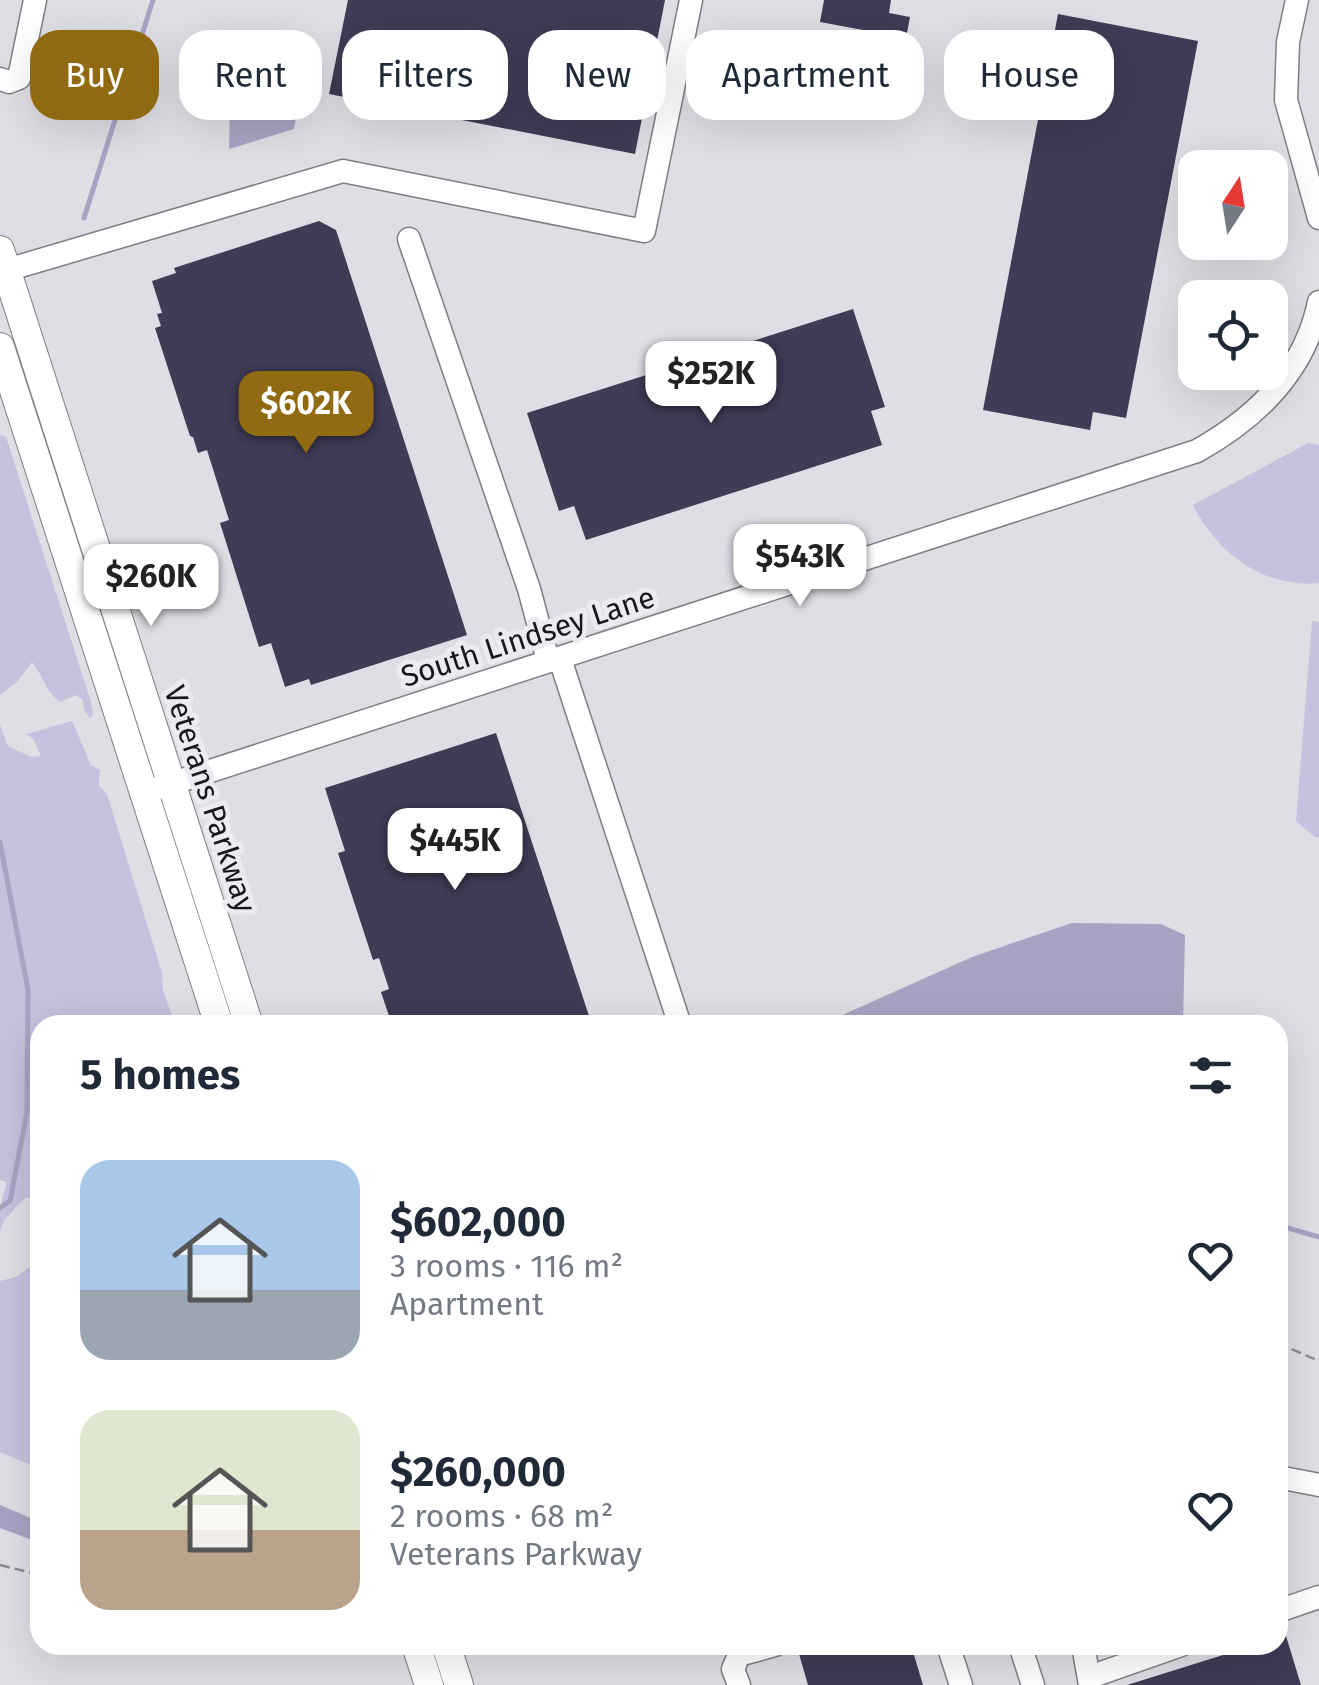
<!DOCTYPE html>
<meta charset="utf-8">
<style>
:root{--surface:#fff;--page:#f2f2f3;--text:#1f2937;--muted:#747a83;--accent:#916b12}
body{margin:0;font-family:"Fira Sans",sans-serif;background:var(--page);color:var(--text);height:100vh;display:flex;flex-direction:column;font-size:38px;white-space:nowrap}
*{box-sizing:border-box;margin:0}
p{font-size:32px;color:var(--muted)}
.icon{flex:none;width:55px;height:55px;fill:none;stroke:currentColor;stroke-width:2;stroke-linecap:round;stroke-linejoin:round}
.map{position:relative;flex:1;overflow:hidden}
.drawer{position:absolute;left:30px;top:1015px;width:1258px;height:640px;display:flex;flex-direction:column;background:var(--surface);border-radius:30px;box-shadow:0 10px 40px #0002}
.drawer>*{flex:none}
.banner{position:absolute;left:30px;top:30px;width:1260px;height:90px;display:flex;gap:20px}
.needle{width:65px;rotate:12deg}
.tools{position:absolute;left:1178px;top:150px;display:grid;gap:20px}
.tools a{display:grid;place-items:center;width:110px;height:110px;border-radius:20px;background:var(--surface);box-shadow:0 10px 40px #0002;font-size:50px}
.price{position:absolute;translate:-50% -85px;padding:0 22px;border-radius:20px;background:#fff;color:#222;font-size:32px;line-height:65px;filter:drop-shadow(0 2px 5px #0008)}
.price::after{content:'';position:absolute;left:50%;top:60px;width:30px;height:22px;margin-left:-15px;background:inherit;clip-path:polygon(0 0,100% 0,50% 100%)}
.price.active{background:var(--accent);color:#fff}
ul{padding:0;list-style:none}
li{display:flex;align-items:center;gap:30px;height:250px;padding:0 50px}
li span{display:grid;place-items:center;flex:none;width:280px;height:200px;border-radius:30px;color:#555}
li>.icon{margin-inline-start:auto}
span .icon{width:120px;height:120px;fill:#fffc;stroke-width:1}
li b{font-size:42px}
h2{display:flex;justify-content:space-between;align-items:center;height:120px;padding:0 50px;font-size:42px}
.chip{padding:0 35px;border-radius:30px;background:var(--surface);box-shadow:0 10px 40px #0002;font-size:35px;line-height:90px}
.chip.active{background:var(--accent);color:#fff}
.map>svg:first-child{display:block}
</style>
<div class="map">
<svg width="1319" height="1685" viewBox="0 0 1319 1685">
<rect width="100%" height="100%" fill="#dfdee4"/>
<!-- green -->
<path fill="#c5c1de" d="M0,435l6,2 85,265 2,13 -3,3 -6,-8 -1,-10 -7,-5 -16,7c-14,-9 -17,-27 -28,-40l-15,20 -17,13z
M1308,443l11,2v138c-56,6 -102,-31 -126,-78z
M1312,621l7,1v215h-4l-19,-16z
M72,721l19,44 9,5 -1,16 8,8 55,179 1,18 13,34h-136v177l-14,-5 -22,23 -4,11v-24l7,-25 -7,-2v-455l8,21 23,11 10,-1 -7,-16 -7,-6z
M40,1259v210l-40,-17v-171l16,-4z"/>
<!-- water -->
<path fill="#a8a3c3" d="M235,97l58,10 4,6 -3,16 -65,20 1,-48z
M1072,923l89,1 24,11 -2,90h-363l152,-68z
M0,1505l40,17v21l-40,-15z"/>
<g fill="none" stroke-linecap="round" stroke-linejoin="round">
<!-- stream -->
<path stroke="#a8a3c3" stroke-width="5" d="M84,218l69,-218
M0,842l28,148 -1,122 -17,89 -10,7
M1278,1225l41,12"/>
</g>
<!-- building -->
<path fill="#403b56" d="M348,0h317l-30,154 -306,-60z
M824,0h67l-2,13 21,4 -4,21 -86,-16z
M1058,14l140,27 -72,377 -33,-6 -3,18 -107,-20z
M319,221l17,9 131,405 -156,50 -2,-6 -24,8 -14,-44 -12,4 -39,-124 9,-3 -22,-70 -9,3 -5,-16 -3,-1 -35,-108 6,-2 -4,-12 5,-1 -10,-32 24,-8 -2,-5z
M853,309l32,98 -14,4 11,34 -296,95 -12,-34 -15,5 -32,-98z
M496,733l96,292h-200l-11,-33 8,-3 -10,-31 -6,2 -35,-107 7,-2 -20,-63z
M1286,1636l15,49h-174l128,-40h23v-7z
M804,1645h107l12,40h-115l-11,-38z"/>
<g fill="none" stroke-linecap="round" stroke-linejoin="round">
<!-- minor casing -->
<g stroke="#7f7e84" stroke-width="25">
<path id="minor" d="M1297,0l-9,42 -2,58 33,118
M0,79l9,3 10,-4 16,-78
M409,239l120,350 19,71
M0,272l343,-101 301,60 47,-231
M560,659l120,366
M158,788l1039,-337c59,-33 108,-80 122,-149
M1278,1477l41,8
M1278,1611l41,-14
M736,1645l3,10 -6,14 6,16
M948,1645l13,40
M1020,1645l13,40
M1083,1645l7,40
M739,1655l36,-10
M1090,1677l91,-32"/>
</g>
<!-- major casing -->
<g stroke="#7f7e84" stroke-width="30">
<path id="major" d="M0,250l249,775
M0,347l219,678
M416,1645l13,40
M446,1645l13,40"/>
</g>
<!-- path -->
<path stroke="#8c8c90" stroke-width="2.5" stroke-dasharray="10 5" stroke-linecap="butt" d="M1278,1343l41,18
M0,1565l40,10"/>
<!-- minor -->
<use href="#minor" stroke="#fff" stroke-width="22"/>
<!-- major -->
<use href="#major" stroke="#fff" stroke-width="28"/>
</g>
<g text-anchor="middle" stroke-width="10" stroke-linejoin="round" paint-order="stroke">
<!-- street labels -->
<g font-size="30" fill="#171719" stroke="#ecebf1">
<text transform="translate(528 637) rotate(-18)" y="10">South Lindsey Lane</text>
<text transform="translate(210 799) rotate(72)" y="10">Veterans Parkway</text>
</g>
</g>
</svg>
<div class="tools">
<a><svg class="needle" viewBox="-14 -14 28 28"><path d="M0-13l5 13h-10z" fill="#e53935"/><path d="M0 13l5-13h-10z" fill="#747a83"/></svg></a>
<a><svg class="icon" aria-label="locate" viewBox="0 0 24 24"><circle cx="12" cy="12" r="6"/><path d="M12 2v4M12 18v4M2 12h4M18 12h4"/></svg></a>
</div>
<b class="price" style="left:711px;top:426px">$252K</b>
<b class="price active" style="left:306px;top:456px">$602K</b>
<b class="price" style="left:800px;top:609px">$543K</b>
<b class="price" style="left:151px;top:629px">$260K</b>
<b class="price" style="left:455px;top:893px">$445K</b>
<div class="banner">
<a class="chip active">Buy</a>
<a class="chip">Rent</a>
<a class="chip">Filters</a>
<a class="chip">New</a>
<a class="chip">Apartment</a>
<a class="chip">House</a>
</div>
<section class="drawer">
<h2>5 homes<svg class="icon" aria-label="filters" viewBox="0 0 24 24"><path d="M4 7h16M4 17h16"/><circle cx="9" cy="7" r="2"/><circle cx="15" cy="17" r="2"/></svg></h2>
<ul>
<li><span style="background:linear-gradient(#a9c7e8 65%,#9aa5b1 0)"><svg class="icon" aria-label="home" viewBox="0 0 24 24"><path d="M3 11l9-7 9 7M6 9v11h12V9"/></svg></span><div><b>$602,000</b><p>3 rooms · 116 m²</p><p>Apartment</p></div><svg class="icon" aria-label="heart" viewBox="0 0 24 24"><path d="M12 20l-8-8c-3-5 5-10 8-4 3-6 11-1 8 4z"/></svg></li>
<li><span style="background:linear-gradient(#dfe7d0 60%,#b9a48a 0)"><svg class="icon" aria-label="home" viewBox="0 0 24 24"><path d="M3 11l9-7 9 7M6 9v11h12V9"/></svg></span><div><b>$260,000</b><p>2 rooms · 68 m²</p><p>Veterans Parkway</p></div><svg class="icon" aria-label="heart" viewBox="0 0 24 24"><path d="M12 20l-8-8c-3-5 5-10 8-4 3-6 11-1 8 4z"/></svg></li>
</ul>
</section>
</div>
